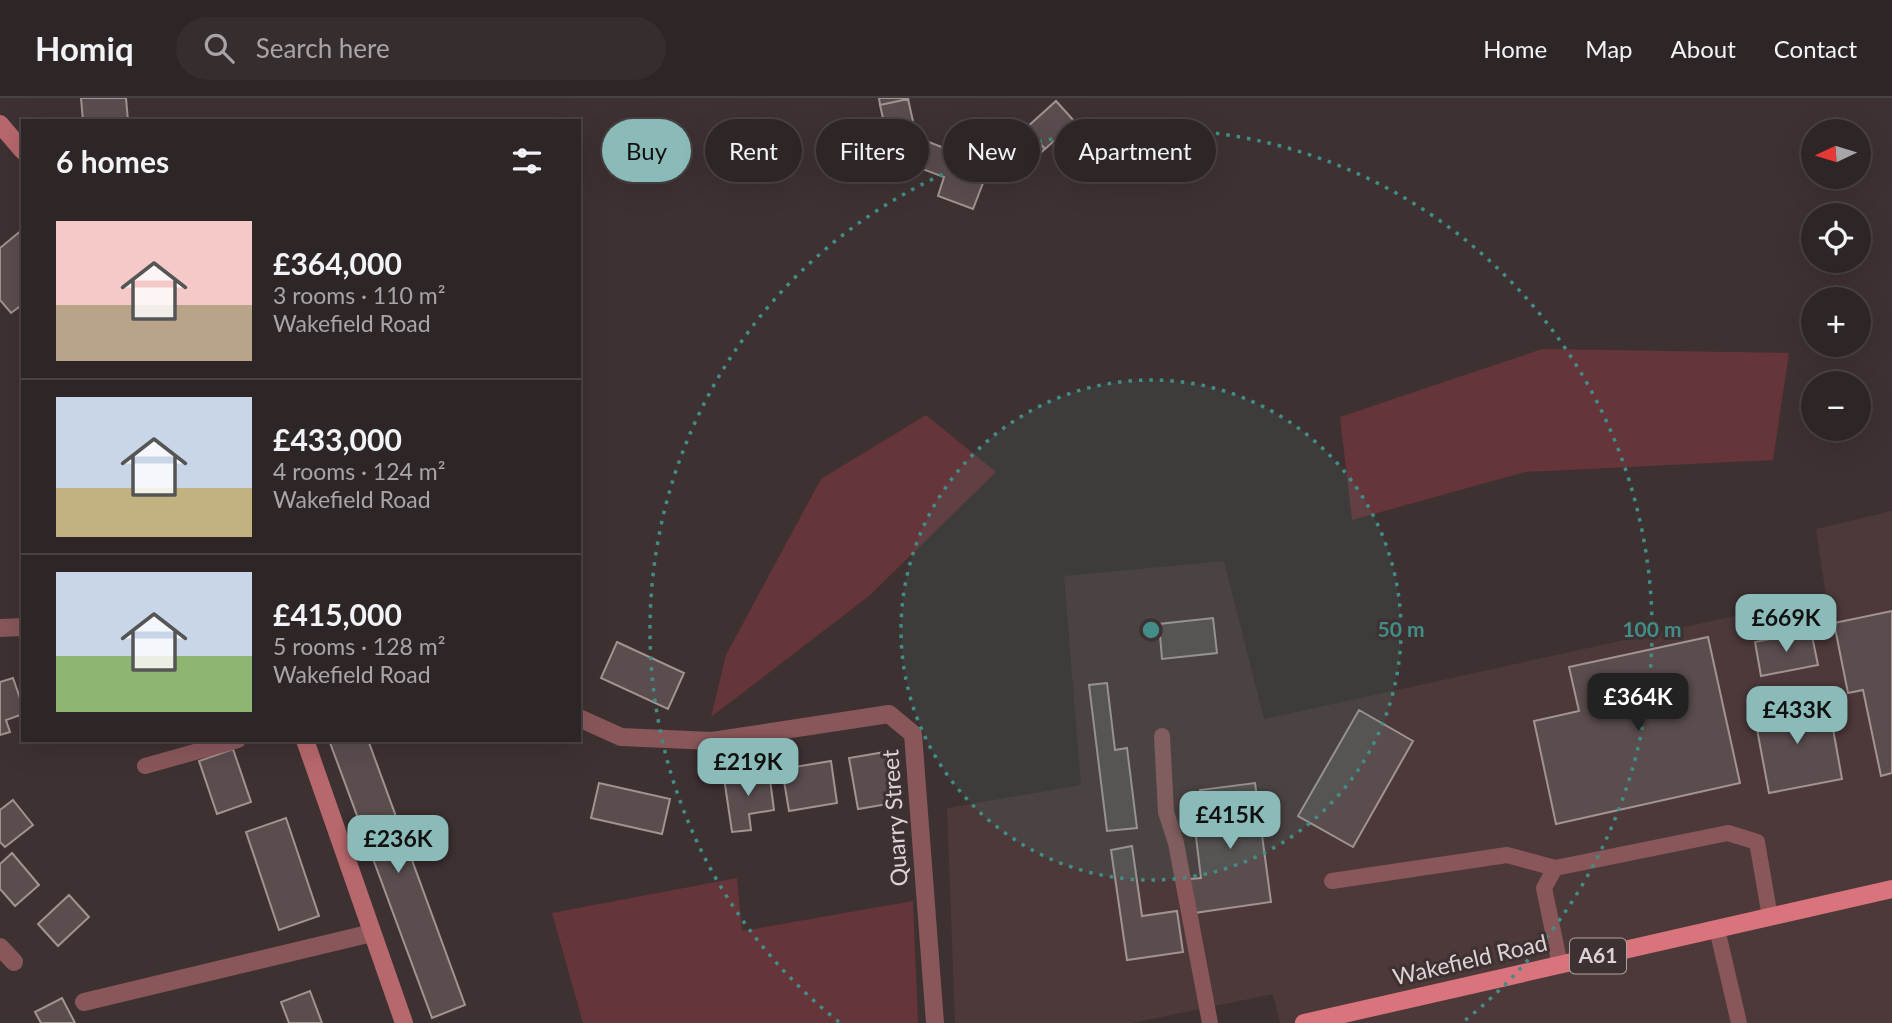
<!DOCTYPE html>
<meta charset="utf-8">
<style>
:root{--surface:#2e2526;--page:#362d2e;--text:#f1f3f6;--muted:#a7a5a7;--line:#494243;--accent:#8bbbb9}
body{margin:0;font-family:Lato,sans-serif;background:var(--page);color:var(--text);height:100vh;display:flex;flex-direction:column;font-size:26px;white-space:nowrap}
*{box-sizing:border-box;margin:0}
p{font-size:23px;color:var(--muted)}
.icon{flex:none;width:38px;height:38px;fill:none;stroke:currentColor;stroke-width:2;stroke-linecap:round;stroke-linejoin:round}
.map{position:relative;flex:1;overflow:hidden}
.drawer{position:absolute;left:21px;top:21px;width:560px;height:623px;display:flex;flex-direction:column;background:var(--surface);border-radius:0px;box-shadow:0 7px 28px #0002,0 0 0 2px var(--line)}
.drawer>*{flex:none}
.guide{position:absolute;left:602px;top:21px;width:665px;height:63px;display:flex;gap:14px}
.needle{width:46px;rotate:266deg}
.tools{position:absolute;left:1801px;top:21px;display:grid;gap:14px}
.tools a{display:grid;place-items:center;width:70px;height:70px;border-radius:50%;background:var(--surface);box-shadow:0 7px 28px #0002,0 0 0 2px var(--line);font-size:35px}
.price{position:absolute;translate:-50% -60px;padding:0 16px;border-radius:14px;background:var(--accent);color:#111;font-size:23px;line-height:46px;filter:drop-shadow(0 2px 4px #0008)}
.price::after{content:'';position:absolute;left:50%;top:42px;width:21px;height:16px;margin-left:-10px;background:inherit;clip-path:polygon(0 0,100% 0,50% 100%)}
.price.active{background:#222;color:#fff}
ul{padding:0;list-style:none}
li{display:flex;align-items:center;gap:21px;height:175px;padding:0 35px}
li+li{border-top:2px solid var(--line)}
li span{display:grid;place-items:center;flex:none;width:196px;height:140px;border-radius:0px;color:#555}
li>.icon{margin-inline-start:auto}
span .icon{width:84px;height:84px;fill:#fffc;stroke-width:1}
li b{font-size:30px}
h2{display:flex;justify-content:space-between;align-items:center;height:84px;padding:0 35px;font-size:30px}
.chip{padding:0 24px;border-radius:32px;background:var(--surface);box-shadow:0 7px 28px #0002,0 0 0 2px var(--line);font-size:24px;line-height:63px}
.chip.active{background:var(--accent);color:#111}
header{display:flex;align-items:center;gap:42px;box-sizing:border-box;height:98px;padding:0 35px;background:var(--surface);border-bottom:2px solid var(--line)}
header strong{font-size:33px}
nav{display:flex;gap:38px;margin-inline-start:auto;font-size:24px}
.search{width:490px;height:63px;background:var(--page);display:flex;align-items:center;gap:18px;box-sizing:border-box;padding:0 24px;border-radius:38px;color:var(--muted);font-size:26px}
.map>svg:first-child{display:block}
</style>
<header>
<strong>Homiq</strong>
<div class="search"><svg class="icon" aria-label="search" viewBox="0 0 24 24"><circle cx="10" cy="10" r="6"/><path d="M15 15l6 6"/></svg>Search here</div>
<nav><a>Home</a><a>Map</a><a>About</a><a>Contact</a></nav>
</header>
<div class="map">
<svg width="1892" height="925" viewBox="0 0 1892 925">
<rect width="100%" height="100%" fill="#3e3132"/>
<!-- built -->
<path fill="#4d393a" d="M1892,413v512h-612l-7,-29 -141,29h-177l-8,-215 134,-23 -17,-209 160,-15 40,158 562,-123 -10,-67z"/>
<!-- green -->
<path fill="#663539" d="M1542,251l247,4 -16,107 -248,12 -173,48 -12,-103z
M926,317l70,57 -127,124 -158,121 15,-62 95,-176z
M737,780l5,53 171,-30 5,122h-335l-31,-110z"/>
<!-- building -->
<path fill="#5b4d4e" stroke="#a29393" stroke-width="2" d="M81,0h45l2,23h-45z
M879,0h28l1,1 -28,6z
M908,1l7,31 -28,6 -7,-31z
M1056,3l19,21 -30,27 -19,-21z
M1026,30l19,21 -32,28 -19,-21z
M926,43l55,21 -6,17 8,4 -10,26 -35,-13 6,-19 -27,-10z
M23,131v75l-12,9 -11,-13v-52z
M1892,513v162l-11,3 -18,-86 -15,3 -14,-70z
M1213,520l4,35 -55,6 -3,-35z
M1811,533l7,34 -57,11 -6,-34z
M1708,539l32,146 -184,41 -22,-103 45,-10 -10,-44z
M617,544l67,31 -16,36 -67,-31z
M13,580l10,29v7l-17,6 4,12 -10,3v-53z
M1107,585l8,67 12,-2 10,80 -30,3 -18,-146z
M1809,600l3,17 18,-3 12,67 -73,14 -16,-85z
M1359,612l54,31 -60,106 -55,-31z
M329,642h39l97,265 -33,13z
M233,651l18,53 -34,12 -18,-53z
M885,654l9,51 -36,6 -9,-51z
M831,663l6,42 -48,8 -7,-42z
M769,674l5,38 -25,4 2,16 -19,2 -8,-54z
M599,685l71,16 -8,35 -71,-16z
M1255,685l16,119 -77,11 -5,-34 12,-1 -6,-49 10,-1 -5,-38z
M13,702l20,25 -28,22 -5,-5v-32z
M286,720l33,98 -40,14 -33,-98z
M1132,748l10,70 35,-5 6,41 -56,8 -16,-110z
M12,755l27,32 -24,21 -15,-17v-25z
M69,797l20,22 -31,29 -20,-22z
M310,893l12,32h-33l-8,-21z
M62,900l13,25h-34l-6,-11z"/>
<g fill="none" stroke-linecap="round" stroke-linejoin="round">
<!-- lane -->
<path stroke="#89575a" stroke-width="16" d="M1162,638l4,76 10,31 34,180
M145,668l93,-26
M1332,783l175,-26 48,13
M1717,831l22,94
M1560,867l-16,-77 11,-20 173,-35 29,9 13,75"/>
<!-- street -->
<path stroke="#89575a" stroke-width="18" d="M0,530l23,-1
M579,620l42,19 91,4 177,-27 24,20 22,289
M0,849l14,15
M84,904l288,-69"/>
<!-- secondary -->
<path stroke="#b7686d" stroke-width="18" d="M0,26l23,27
M305,642l99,283"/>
<!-- primary -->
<path stroke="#d9747c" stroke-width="18" d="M1304,925l588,-134"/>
</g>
<!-- distance rings -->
<circle cx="1151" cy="532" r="250" fill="#428d87" fill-opacity=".12"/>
<g fill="none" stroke="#428d87" stroke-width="3.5" stroke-dasharray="3.5 7">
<circle cx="1151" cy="532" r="250"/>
<path d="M839 924A501 501 0 1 1 1463 924"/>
</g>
<g text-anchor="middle" stroke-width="6" stroke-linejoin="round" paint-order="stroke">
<!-- shield labels -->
<rect fill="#3e3132" stroke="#ada2a3" stroke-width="2" x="1570" y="840.5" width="56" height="35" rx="5"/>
<g font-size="21" font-weight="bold" fill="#dcd3d3">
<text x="1598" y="865">A61</text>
</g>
<!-- street labels -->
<g font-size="23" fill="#dcd3d3" stroke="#3e3132">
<text transform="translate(895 720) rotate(-94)" y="8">Quarry Street</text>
<text transform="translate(1470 862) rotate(-13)" y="8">Wakefield Road</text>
</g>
</g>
<circle cx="1151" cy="532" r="10" fill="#428d87" stroke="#3e3132" stroke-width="3.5"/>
<g font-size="21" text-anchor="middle" font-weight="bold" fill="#428d87" stroke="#3e3132" stroke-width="6" stroke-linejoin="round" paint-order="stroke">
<text x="1401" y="539">50 m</text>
<text x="1652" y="539">100 m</text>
</g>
</svg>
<div class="tools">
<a><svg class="needle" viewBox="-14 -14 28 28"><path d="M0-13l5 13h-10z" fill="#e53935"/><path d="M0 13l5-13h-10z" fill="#a7a5a7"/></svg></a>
<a><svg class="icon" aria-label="locate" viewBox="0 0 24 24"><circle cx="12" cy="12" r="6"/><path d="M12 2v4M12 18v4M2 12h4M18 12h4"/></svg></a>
<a>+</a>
<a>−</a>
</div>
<b class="price" style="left:1786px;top:556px">£669K</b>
<b class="price active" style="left:1638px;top:635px">£364K</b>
<b class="price" style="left:1797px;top:648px">£433K</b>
<b class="price" style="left:748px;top:700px">£219K</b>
<b class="price" style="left:1230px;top:753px">£415K</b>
<b class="price" style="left:398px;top:777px">£236K</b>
<div class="guide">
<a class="chip active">Buy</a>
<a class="chip">Rent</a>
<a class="chip">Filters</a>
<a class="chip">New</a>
<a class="chip">Apartment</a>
</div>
<section class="drawer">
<h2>6 homes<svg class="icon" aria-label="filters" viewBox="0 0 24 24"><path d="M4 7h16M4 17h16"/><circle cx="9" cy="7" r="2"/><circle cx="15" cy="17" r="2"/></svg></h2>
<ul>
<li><span style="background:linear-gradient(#f6c9c9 60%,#b9a48a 0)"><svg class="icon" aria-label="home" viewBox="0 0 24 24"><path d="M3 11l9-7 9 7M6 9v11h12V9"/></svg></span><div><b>£364,000</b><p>3 rooms · 110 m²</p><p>Wakefield Road</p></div></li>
<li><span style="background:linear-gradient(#c9d6e8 65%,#c2b280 0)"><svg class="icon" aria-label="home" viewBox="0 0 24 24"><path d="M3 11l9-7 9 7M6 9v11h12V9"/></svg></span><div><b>£433,000</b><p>4 rooms · 124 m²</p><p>Wakefield Road</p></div></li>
<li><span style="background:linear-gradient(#c9d6e8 60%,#8fb573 0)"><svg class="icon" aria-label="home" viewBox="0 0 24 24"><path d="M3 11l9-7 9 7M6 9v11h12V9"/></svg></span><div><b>£415,000</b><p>5 rooms · 128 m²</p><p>Wakefield Road</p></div></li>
</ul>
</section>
</div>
